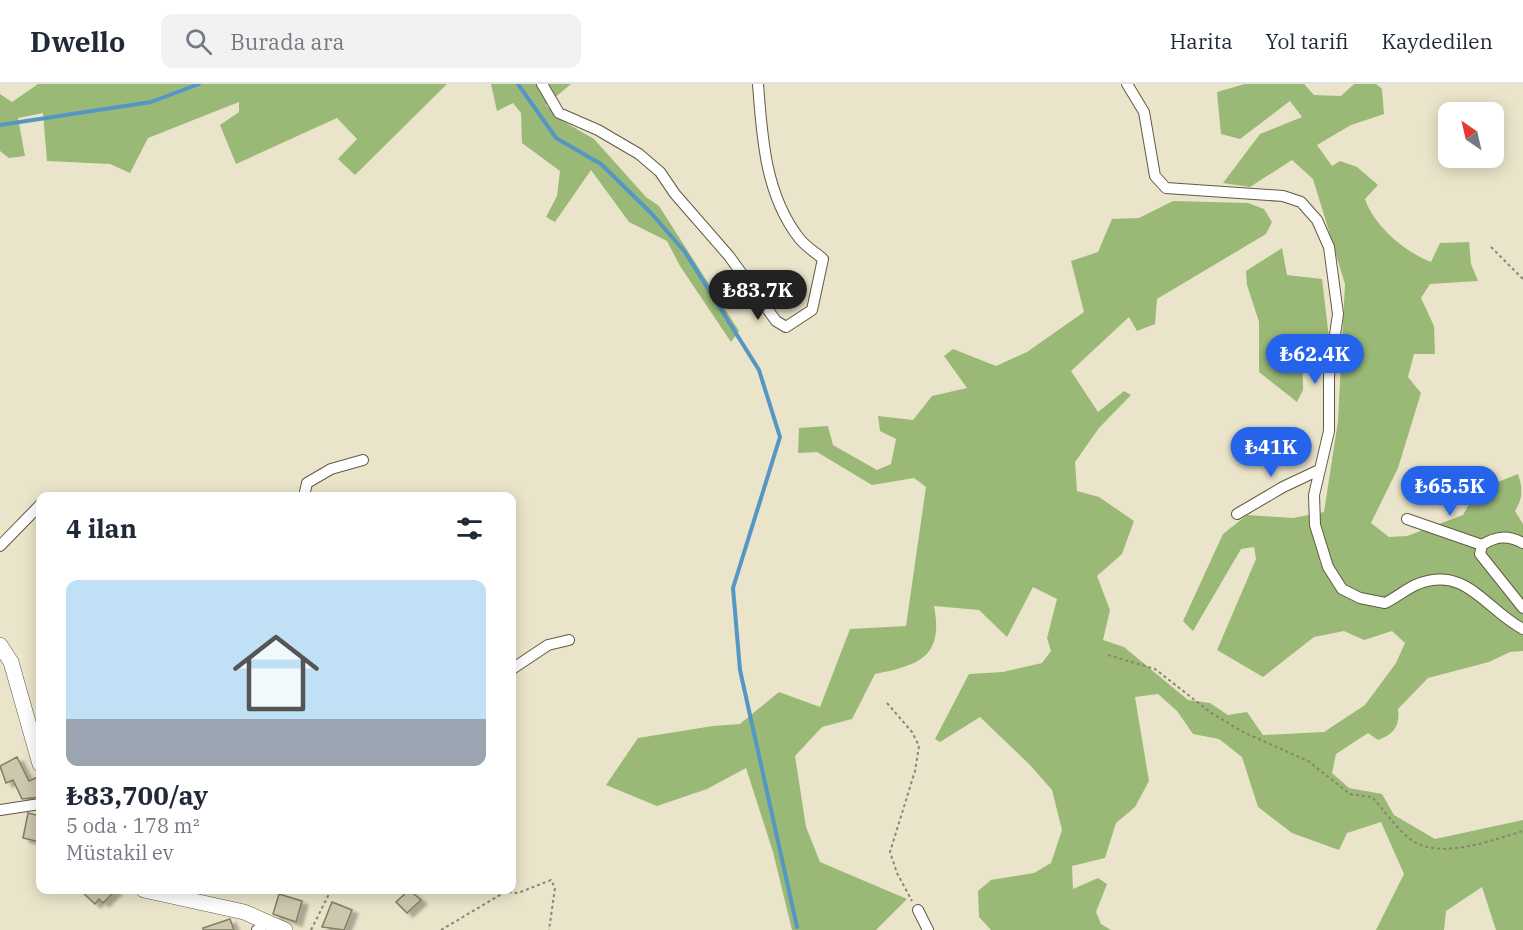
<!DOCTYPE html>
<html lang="tr">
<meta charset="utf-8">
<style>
:root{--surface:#fff;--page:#f2f2f3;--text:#1f2937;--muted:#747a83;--line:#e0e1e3;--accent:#2563eb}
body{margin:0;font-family:"IBM Plex Serif",serif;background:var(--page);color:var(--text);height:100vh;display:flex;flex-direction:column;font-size:22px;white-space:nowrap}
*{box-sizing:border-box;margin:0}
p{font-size:20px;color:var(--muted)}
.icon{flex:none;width:33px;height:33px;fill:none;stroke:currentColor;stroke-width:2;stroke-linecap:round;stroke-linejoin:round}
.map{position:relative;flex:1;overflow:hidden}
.sheet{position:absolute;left:36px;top:408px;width:480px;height:402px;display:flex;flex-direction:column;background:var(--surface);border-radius:12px;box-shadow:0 3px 15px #0003}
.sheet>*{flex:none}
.needle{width:39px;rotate:326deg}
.controls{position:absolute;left:1438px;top:18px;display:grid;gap:12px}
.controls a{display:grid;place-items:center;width:66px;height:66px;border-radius:12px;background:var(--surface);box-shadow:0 3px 15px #0003;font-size:30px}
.price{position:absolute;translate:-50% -51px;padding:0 14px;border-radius:21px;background:var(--accent);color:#fff;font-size:20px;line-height:39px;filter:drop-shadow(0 2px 3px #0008)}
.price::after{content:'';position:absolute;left:50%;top:36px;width:18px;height:14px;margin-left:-9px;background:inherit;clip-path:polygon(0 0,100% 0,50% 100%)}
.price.selected{background:#222;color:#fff}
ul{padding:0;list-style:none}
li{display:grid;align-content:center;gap:12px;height:318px;padding:0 30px}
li+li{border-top:2px solid var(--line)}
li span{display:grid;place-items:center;height:186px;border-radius:12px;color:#555}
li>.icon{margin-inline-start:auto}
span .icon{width:108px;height:108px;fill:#fffc;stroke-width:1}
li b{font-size:26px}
h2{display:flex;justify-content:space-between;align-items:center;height:72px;padding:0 30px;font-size:26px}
header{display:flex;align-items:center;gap:36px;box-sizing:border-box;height:84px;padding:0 30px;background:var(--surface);border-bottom:2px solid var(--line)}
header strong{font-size:28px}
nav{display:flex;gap:33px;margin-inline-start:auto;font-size:21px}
.search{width:420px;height:54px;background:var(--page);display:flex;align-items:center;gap:15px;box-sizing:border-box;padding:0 21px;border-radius:12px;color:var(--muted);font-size:22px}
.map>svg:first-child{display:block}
</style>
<header>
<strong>Dwello</strong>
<div class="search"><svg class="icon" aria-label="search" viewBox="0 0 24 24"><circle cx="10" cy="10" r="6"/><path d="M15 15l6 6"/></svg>Burada ara</div>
<nav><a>Harita</a><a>Yol tarifi</a><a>Kaydedilen</a></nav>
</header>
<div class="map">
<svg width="1523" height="846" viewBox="0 0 1523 846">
<defs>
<filter id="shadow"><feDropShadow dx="6" dy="4" stdDeviation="1.5" flood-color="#0004"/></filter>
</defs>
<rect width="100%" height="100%" fill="#eae4ca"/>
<!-- forest -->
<path fill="#9ab976" d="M38,0h409l-92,91 -17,-16 19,-20 -20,-21 -101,46 -16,-39 19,-13v-10l-91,36 -18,35 -20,-9 -63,-3 -4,-48 -25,5 7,38 -16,2 -9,-7v-57l12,8z
M491,0h80l-25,21 15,15 33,19 52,58 13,9 80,125 -8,11 -51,-76 -13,-25 -38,-19 -38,-52 -36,52 -9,-5 11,-21 3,-25 -38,-28 -1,-30 -8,-10 -16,8z
M1245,0h59l10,11 27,1 13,-12h22l6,5 2,25 -33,11 -34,20 15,21 8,-5 17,6 21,18 -13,14c9,27 40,53 66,63l9,-19 29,-1 2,22 7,17 -48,3 -9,14 13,28 1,28h-21l-6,23 13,16 -23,75 -27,55 18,14 18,-1 56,-21 14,-25 41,-16c5,15 5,24 -3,37l8,13v127l-13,1 -21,10 -61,16 -30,31c2,17 -4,25 -20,31l-10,-7 -32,21 -4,19 17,15 33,6 12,21 41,24 88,-19v110h-27l-14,-43 -36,24 -2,19h-68l28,-56 -23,-52 -34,11 -8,17 -47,-17 -34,-26 -16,-50 -23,-18 -26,-5 -16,-23 -19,-17 -23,3 14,84 -14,26 -19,16 -11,35 -33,8 1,23 25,-11 9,6 -11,28 5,12 10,6h-120l-12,-13 -1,-26 13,-11 43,-7 17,-10 11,-33 -10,-40 -22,-25 -50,-48 -40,25 -5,-3 34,-65 34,-2 39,-9 9,-12 -4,-13 10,-39 -24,-12 -26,50 -28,-27 -45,-4c10,51 -15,59 -59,68l-23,45 -30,8 -27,29 11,71 14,35 87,37 -31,31h-84l-19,-78 -27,-84 -39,21 -50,17 -51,-21 32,-47 75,-12 27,-2 39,-32 41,15 30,-78 56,-3 20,-139 -12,-9 -42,7 -55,-33 -19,1 1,-25 29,-2 5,19 44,25 14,-6 5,-25 -16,-8 -2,-15 35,4 19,-24 35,-8 -23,-32 9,-7 43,17 31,-14 57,-40 -13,-51 27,-9 14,-33 27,-1 34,-17 75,2 16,6 8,13 -6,12 -109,65 -2,25 -18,7 -8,-14 -58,54 27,41 26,-21 7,4 -32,33 -24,34 2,29 22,6 35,24 -12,33 -25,22 13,34 -7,30 21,7 64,53 22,3 18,12 19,-3 16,23 61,-3 41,-27 31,-42 9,-20 -13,-12 -28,9 -20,-9 -30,6 -51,40 -46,-27 39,-91 -2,-12 -13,2 -48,82 -10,-10 40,-87 24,-19 46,3 31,-6 14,-91 7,-137 -32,-105 -21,-19 -42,27 -27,-4 37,-49 42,-17 -12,-16 -50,38 -19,-5 -4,-42z
M1282,164l5,27 35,4 7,59 -27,2 1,50 -6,12 -38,-30v-50l-12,-37 -1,-14z"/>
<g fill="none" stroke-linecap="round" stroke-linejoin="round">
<!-- stream -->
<path stroke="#5596c4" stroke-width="4" d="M518,0l38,54 45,26 50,49 34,39 74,118 21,67 -47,151 7,82 57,257
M0,41l151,-23 48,-18"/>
</g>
<!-- building -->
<path fill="#cdc7ae" stroke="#827c64" stroke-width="1.5" filter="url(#shadow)" d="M17,673l12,24 11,-5v21l-18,2 -9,-19 -7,3 -6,-17z
M28,729l12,3v26l-17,-4z
M80,806h36l-13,13 -4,-4 -4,5z
M409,806l12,10 -14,13 -11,-11z
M279,810l23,7 -6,21 -23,-8z
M332,818l20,8 -8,20 -22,-3z
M230,835l4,11h-31v-2z"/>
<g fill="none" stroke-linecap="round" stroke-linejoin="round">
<!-- street casing -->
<g stroke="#615b44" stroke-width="12">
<path id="street" d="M542,0l17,29 39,17 41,24 21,18 15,22 54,62 47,65 10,6 26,-17 11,-51c-7,-6 -18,-13 -24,-21 -34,-44 -37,-101 -41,-154
M1127,0l17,28 11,64 11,12 117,8 18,6 16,18 12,27 9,67 -9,62v55l-15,64 1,30 13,42 14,22 18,9 25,5c11,-5 22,-15 33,-19 48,-19 68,26 105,45
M304,412l3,-13 24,-14 32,-9
M1237,430l46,-27 36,-17
M1407,435l75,26
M1523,459c-15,-8 -27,-7 -41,2l-2,9 43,54
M0,462l40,-41
M512,585l36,-24 21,-5
M0,726l40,-6
M918,826l10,20
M257,846l10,-8"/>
</g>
<!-- secondary casing -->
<g stroke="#615b44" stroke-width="16">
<path id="secondary" d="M0,561l11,17 29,102
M144,806l100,22 41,18"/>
</g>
<!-- path -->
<path stroke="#898573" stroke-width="2" stroke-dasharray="3 3" stroke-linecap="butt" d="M1491,163l32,32
M1108,571l47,14 55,43 33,20 65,29 42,33 22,3c12,13 24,31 38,42 29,22 82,1 113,-8
M887,619l25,29 7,14 -4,25 -25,81 7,21 15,28
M311,846l20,-40
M441,846l64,-38 13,1 33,-13 4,8 -6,42"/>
<!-- street -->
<use href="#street" stroke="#fff" stroke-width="10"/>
<!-- secondary -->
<use href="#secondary" stroke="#fff" stroke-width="15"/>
</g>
</svg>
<div class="controls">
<a><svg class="needle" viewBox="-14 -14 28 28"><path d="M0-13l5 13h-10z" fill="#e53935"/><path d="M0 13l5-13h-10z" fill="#747a83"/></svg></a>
</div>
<b class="price selected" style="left:758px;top:237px">₺83.7K</b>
<b class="price" style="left:1315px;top:301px">₺62.4K</b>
<b class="price" style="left:1271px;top:394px">₺41K</b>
<b class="price" style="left:1450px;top:433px">₺65.5K</b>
<section class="sheet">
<h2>4 ilan<svg class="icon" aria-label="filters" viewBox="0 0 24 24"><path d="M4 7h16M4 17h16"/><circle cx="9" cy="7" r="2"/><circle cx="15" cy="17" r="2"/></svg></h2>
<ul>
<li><span style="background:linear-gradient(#bfe0f5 75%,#9aa5b1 0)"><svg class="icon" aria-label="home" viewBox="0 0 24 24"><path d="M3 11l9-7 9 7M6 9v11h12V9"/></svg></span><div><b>₺83,700/ay</b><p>5 oda · 178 m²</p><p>Müstakil ev</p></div></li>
</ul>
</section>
</div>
